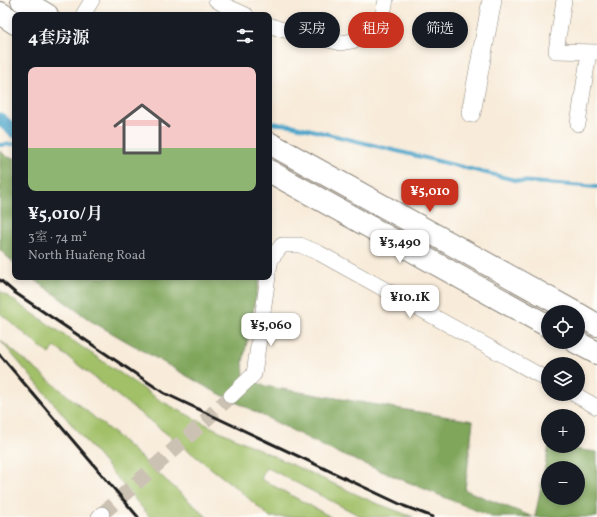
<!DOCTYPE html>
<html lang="zh">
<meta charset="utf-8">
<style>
:root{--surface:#171b24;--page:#20242c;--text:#f1f3f6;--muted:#9ea1a6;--line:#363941;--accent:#c8321e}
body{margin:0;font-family:Vollkorn,"Noto Serif SC",serif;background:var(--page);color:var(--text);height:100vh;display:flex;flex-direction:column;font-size:15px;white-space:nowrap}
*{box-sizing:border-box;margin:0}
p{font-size:13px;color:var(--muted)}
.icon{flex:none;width:22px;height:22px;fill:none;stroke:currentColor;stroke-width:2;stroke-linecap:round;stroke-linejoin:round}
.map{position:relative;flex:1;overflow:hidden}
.sheet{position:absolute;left:12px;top:12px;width:260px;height:268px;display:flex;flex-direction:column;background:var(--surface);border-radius:8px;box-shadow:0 2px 6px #0003}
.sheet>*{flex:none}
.guide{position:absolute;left:284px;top:12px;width:253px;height:36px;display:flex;gap:8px}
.fabs{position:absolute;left:541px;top:305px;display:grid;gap:8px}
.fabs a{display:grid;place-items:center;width:44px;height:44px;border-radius:50%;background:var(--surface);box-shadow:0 2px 6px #0003;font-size:20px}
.price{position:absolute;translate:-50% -34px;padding:0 9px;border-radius:8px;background:#fff;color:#222;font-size:13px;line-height:26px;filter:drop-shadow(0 1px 2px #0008)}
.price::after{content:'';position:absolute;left:50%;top:24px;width:12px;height:9px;margin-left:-6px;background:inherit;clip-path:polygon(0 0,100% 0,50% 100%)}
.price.active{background:var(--accent);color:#fff}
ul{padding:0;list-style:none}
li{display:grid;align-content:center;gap:8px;height:212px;padding:0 16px}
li+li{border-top:1px solid var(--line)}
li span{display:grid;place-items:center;height:124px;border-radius:8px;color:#555}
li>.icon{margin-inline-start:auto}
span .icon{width:72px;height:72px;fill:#fffc;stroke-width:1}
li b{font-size:17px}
h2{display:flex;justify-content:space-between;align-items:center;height:48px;padding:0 16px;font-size:17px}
.tag{padding:0 14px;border-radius:18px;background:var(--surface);box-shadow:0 2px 6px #0003;font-size:14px;line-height:36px}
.tag.active{background:var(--accent);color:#fff}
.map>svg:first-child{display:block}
</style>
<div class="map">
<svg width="597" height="517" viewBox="0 0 597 517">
<rect width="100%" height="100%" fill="#fdfcf7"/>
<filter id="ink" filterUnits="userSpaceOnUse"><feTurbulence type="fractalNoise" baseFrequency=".025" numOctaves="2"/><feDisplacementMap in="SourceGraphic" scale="8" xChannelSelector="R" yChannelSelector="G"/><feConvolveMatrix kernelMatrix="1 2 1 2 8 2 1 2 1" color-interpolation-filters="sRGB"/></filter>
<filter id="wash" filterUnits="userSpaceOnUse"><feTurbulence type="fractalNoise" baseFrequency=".012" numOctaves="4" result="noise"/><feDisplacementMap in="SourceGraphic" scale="16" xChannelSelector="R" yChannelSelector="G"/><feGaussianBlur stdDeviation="0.9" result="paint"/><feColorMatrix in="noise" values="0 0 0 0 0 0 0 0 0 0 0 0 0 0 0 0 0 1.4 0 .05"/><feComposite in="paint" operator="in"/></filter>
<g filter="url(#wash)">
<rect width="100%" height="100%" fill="#f8ebd9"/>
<!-- green -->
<path fill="#a1c068" stroke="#5e6e42" d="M0,291l161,110 52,27 160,74 40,15h-51l-96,-50 -5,12 70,38h-61l-31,-27 -184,-143 -6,7 -49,-41z
M0,340l117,96 90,81h-57z"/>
<!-- forest -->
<path fill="#80a65c" stroke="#4e613c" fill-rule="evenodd" d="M0,151l7,6 8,1v106l-15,-14z
M31,277h229l-17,85 1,13 20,11 209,35 -8,69 68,27h-41l-159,-66 -125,-63 -117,-67z
M549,446l48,6v65h-62zM548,468h30v30h-30z"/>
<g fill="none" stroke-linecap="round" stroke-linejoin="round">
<!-- stream -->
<path stroke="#4da5ca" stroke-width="4" d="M269,123l22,2 228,56 78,6
M0,145l15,-1"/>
<!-- canal -->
<path stroke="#4da5ca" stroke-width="13" d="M0,119l15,13"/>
</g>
</g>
<g filter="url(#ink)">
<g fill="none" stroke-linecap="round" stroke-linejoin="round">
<!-- minor-tunnel -->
<path stroke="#ccc2b3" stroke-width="15" stroke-dasharray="15 8" stroke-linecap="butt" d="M102,514l90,-81 39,-37"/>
<!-- minor casing -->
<g stroke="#8a847a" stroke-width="16">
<path id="minor" d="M216,0l8,5 22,10
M564,0l-8,51 41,1
M83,15l9,-15
M269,25l11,4 61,14 37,-7 8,-36
M578,124l11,-72
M269,269l2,-10 11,-14h18l19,8 229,127
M574,394l23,13
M231,396l23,-22 14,-97
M99,517l3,-3"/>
</g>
<!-- tertiary casing -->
<g stroke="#8a847a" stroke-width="20">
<path id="tertiary" d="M471,113l21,-113"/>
</g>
<!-- secondary casing -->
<g stroke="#8a847a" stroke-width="24">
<path id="secondary" d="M22,0l25,15
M0,13l15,10
M269,143l305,169
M269,171l279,155
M578,314l19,11
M576,342l21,11"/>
</g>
<!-- minor -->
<use href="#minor" stroke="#fff" stroke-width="15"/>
<!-- tertiary -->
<use href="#tertiary" stroke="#fff" stroke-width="19"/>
<!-- secondary -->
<use href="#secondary" stroke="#fff" stroke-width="22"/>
<!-- rail -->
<path stroke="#1c1c1c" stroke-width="3" d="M0,280l14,12 150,101 240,113 29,11
M0,355l138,162"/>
</g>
</g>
</svg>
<div class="fabs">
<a><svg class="icon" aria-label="locate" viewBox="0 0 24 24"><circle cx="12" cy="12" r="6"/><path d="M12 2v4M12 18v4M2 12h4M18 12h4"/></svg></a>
<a><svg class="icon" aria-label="layers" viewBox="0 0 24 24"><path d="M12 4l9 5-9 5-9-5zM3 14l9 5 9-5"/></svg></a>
<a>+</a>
<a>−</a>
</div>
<b class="price active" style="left:430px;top:213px">¥5,010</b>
<b class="price" style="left:400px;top:264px">¥3,490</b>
<b class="price" style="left:410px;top:319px">¥10.1K</b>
<b class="price" style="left:271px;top:347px">¥5,060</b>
<div class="guide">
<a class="tag">买房</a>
<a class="tag active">租房</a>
<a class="tag">筛选</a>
</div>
<section class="sheet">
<h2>4套房源<svg class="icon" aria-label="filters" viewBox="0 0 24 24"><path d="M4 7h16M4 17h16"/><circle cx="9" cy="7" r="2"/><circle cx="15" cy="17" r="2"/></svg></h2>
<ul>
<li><span style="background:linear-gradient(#f6c9c9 65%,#8fb573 0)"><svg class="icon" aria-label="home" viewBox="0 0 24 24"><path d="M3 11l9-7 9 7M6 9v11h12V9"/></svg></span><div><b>¥5,010/月</b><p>3室 · 74 m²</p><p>North Huafeng Road</p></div></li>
</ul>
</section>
</div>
